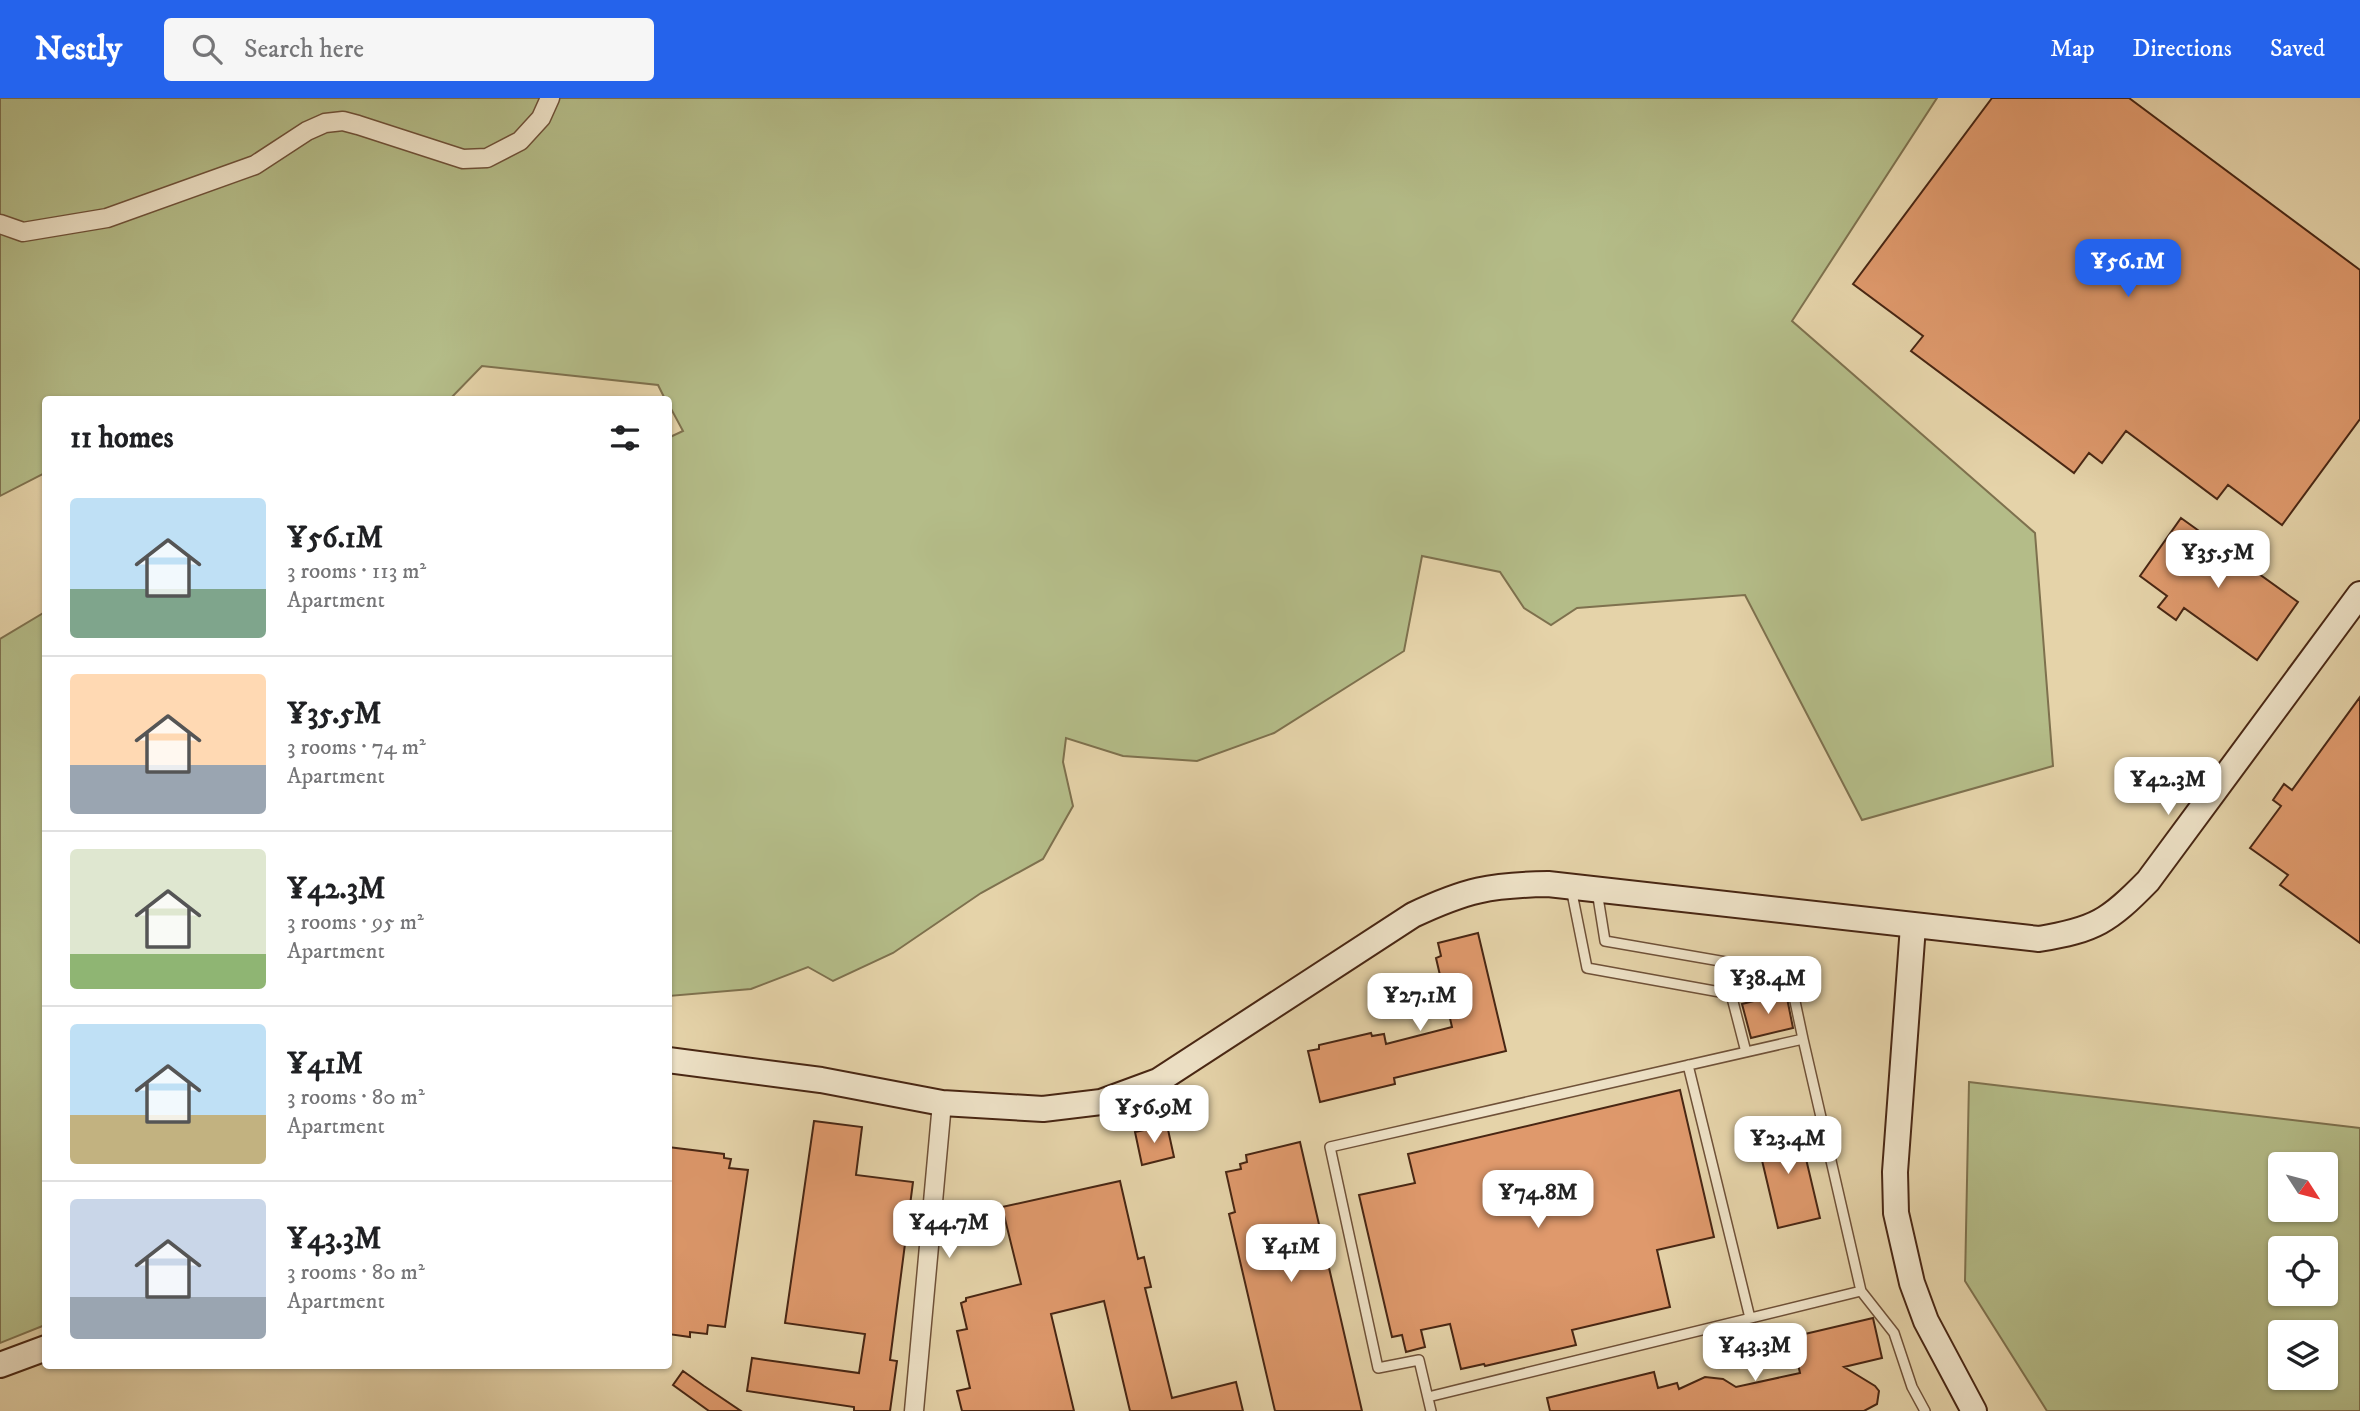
<!DOCTYPE html>
<meta charset="utf-8">
<style>
:root{--surface:#fff;--page:#f6f6f6;--text:#202124;--muted:#757577;--line:#e0e0e0;--accent:#2563eb}
body{margin:0;font-family:"IM FELL DW Pica",serif;background:var(--page);color:var(--text);height:100vh;display:flex;flex-direction:column;font-size:26px;white-space:nowrap}
*{box-sizing:border-box;margin:0}
p{font-size:23px;color:var(--muted)}
.icon{flex:none;width:38px;height:38px;fill:none;stroke:currentColor;stroke-width:2;stroke-linecap:round;stroke-linejoin:round}
.map{position:relative;flex:1;overflow:hidden}
.side{position:absolute;left:42px;top:298px;width:630px;height:973px;display:flex;flex-direction:column;background:var(--surface);border-radius:7px;box-shadow:0 2px 5px #0004}
.side>*{flex:none}
.needle{width:46px;rotate:126deg}
.controls{position:absolute;left:2268px;top:1054px;display:grid;gap:14px}
.controls a{display:grid;place-items:center;width:70px;height:70px;border-radius:7px;background:var(--surface);box-shadow:0 2px 5px #0004;font-size:35px}
.price{position:absolute;translate:-50% -60px;padding:0 16px;border-radius:14px;background:#fff;color:#222;font-size:23px;line-height:46px;filter:drop-shadow(0 2px 4px #0008)}
.price::after{content:'';position:absolute;left:50%;top:42px;width:21px;height:16px;margin-left:-10px;background:inherit;clip-path:polygon(0 0,100% 0,50% 100%)}
.price.on{background:var(--accent);color:#fff}
ul{padding:0;list-style:none}
li{display:flex;align-items:center;gap:21px;height:175px;padding:0 28px}
li+li{border-top:2px solid var(--line)}
li span{display:grid;place-items:center;flex:none;width:196px;height:140px;border-radius:7px;color:#555}
li>.icon{margin-inline-start:auto}
span .icon{width:84px;height:84px;fill:#fffc;stroke-width:1}
li b{font-size:30px}
h2{display:flex;justify-content:space-between;align-items:center;height:84px;padding:0 28px;font-size:30px}
header{display:flex;align-items:center;gap:42px;box-sizing:border-box;height:98px;padding:0 35px;background:var(--accent);color:#fff}
header strong{font-size:33px}
nav{display:flex;gap:38px;margin-inline-start:auto;font-size:24px}
.search{width:490px;height:63px;background:var(--page);display:flex;align-items:center;gap:18px;box-sizing:border-box;padding:0 24px;border-radius:7px;color:var(--muted);font-size:26px}
.map>svg:first-child{display:block}
</style>
<header>
<strong>Nestly</strong>
<div class="search"><svg class="icon" aria-label="search" viewBox="0 0 24 24"><circle cx="10" cy="10" r="6"/><path d="M15 15l6 6"/></svg>Search here</div>
<nav><a>Map</a><a>Directions</a><a>Saved</a></nav>
</header>
<div class="map">
<svg width="2360" height="1313" viewBox="0 0 2360 1313">
<rect width="100%" height="100%" fill="#e5d3a9"/>
<filter id="stains"><feTurbulence type="fractalNoise" baseFrequency=".00286" numOctaves="4"/><feColorMatrix values="0 0 0 0 .2 0 0 0 0 .09 0 0 0 0 .02 0 0 0 .5 -.17"/></filter>
<radialGradient id="worn" r=".72"><stop offset=".6" stop-color="#630" stop-opacity="0"/><stop offset="1" stop-color="#630" stop-opacity=".3"/></radialGradient>
<!-- green -->
<path fill="#b4bc88" stroke="#7e714e" stroke-width="2" fill-rule="evenodd" d="M0,0h1937l-145,223 243,212 18,233 -191,54 -117,-225 -168,13 -26,17 -27,-17 -24,-36 -78,-16 -18,95 -130,82 -77,28 -74,-5 -57,-18 -3,24 10,44 -30,53 -62,34 -88,60 -60,28 -25,-14 -57,22 -82,7 -1,-558 15,-7 -14,-26 -1,-6h-3l-7,-14 -176,-19 -32,33h-404l-1,74 -45,23z
M45,514v713l-45,18v-704z
M1969,984l391,46v283h-313l-82,-130zM2280,1066h46v45h-46zM2280,1150h46v45h-46zM2280,1234h46v45h-46z"/>
<!-- building -->
<path fill="#df996c" stroke="#482613" stroke-width="2" d="M1992,0h137l231,172v149l-78,106 -54,-40 -11,14 -91,-68 -24,32 -13,-10 -15,20 -163,-122 12,-15 -70,-52z
M2181,420l117,84 -41,58 -73,-52 -8,12 -18,-13 9,-11 -27,-20z
M2360,599v246l-80,-58 8,-10 -38,-27 31,-42 -8,-6 11,-16 8,6z
M1478,835l28,118 -112,27 1,6 -75,18 -12,-51 11,-2v-4l52,-12 1,3 12,-2 2,10 66,-17 -16,-69 5,-2 -3,-13z
M1786,895l7,35 -42,10 -9,-34z
M1680,992l34,147 -57,13 13,57 -98,23 4,15 -91,21 -1,-2 -23,5 -11,-45 -29,6 4,17 -19,5 -4,-17 -10,2 -33,-142 56,-12 -7,-29z
M814,1023l48,6 -6,48 57,7 -23,178 7,1 -7,50h-36v-4l-107,-16 5,-33 107,15 6,-39 -80,-11z
M1167,1027l7,32 -32,8 -7,-33z
M1798,1027l22,93 -42,10 -22,-93z
M1300,1044l62,269h-87l-46,-197 6,-2 -9,-40 15,-3 -1,-5 7,-2 -1,-7z
M668,1049l56,7v4l7,1 -2,9 19,2 -23,157 -17,-2 -1,9 -17,-2v5l-22,-3z
M1120,1083l18,78 6,-2 7,30 -6,1 27,110 64,-16 7,29h-113l-26,-110 -53,13 23,97h-112l-5,-20 13,-3 -13,-57 10,-2 -6,-26 5,-2v-3l55,-14 -19,-77z
M1873,1220l9,40 -38,9 31,19 4,5 -2,13 -13,7h-314l-3,-13 107,-26 4,16 19,-5 2,6 26,-12 18,2 13,8 64,-14 -8,-36z
M683,1273l21,15 37,25h-32l-36,-26z"/>
<g fill="none" stroke-linecap="round" stroke-linejoin="round">
<!-- lane casing -->
<g stroke="#6f5138" stroke-width="12">
<path id="lane" d="M1571,790l16,80 144,26 15,58
M1597,793l8,50 184,32 14,66
M1688,967l62,253
M1428,1299l433,-106
M1431,1313l-12,-51 -41,8 -48,-221 473,-108 58,252 33,42 18,54 13,24"/>
</g>
<!-- street casing -->
<g stroke="#6f5138" stroke-width="21">
<path id="street" d="M0,126l23,8 84,-14 148,-53 52,-34 18,-8 18,-2 15,4 105,34 24,-1 33,-17 21,-23 9,-20
M914,1313l28,-308"/>
</g>
<!-- secondary casing -->
<g stroke="#482613" stroke-width="28">
<path id="secondary" d="M1913,828l-18,246 1,41 16,70 14,38 48,90
M668,962l153,20 121,23 101,6 58,-7 57,-21 255,-166c53,-25 77,-30 135,-31l491,55c56,-9 70,-18 109,-58l212,-287
M0,1267l46,-17"/>
</g>
<!-- lane -->
<use href="#lane" stroke="#eee2c7" stroke-width="9"/>
<!-- street -->
<use href="#street" stroke="#eee2c7" stroke-width="18"/>
<!-- secondary -->
<use href="#secondary" stroke="#eee2c7" stroke-width="24"/>
</g>
<rect width="100%" height="100%" filter="url(#stains)"/>
<rect width="100%" height="100%" fill="url(#worn)"/>
</svg>
<div class="controls">
<a><svg class="needle" viewBox="-14 -14 28 28"><path d="M0-13l5 13h-10z" fill="#e53935"/><path d="M0 13l5-13h-10z" fill="#757577"/></svg></a>
<a><svg class="icon" aria-label="locate" viewBox="0 0 24 24"><circle cx="12" cy="12" r="6"/><path d="M12 2v4M12 18v4M2 12h4M18 12h4"/></svg></a>
<a><svg class="icon" aria-label="layers" viewBox="0 0 24 24"><path d="M12 4l9 5-9 5-9-5zM3 14l9 5 9-5"/></svg></a>
</div>
<b class="price on" style="left:2128px;top:201px">¥56.1M</b>
<b class="price" style="left:2218px;top:492px">¥35.5M</b>
<b class="price" style="left:2168px;top:719px">¥42.3M</b>
<b class="price" style="left:1768px;top:918px">¥38.4M</b>
<b class="price" style="left:1420px;top:935px">¥27.1M</b>
<b class="price" style="left:1154px;top:1047px">¥56.9M</b>
<b class="price" style="left:1788px;top:1078px">¥23.4M</b>
<b class="price" style="left:1538px;top:1132px">¥74.8M</b>
<b class="price" style="left:949px;top:1162px">¥44.7M</b>
<b class="price" style="left:1291px;top:1186px">¥41M</b>
<b class="price" style="left:1755px;top:1285px">¥43.3M</b>
<section class="side">
<h2>11 homes<svg class="icon" aria-label="filters" viewBox="0 0 24 24"><path d="M4 7h16M4 17h16"/><circle cx="9" cy="7" r="2"/><circle cx="15" cy="17" r="2"/></svg></h2>
<ul>
<li><span style="background:linear-gradient(#bfe0f5 65%,#7fa58c 0)"><svg class="icon" aria-label="home" viewBox="0 0 24 24"><path d="M3 11l9-7 9 7M6 9v11h12V9"/></svg></span><div><b>¥56.1M</b><p>3 rooms · 113 m²</p><p>Apartment</p></div></li>
<li><span style="background:linear-gradient(#ffd9b3 65%,#9aa5b1 0)"><svg class="icon" aria-label="home" viewBox="0 0 24 24"><path d="M3 11l9-7 9 7M6 9v11h12V9"/></svg></span><div><b>¥35.5M</b><p>3 rooms · 74 m²</p><p>Apartment</p></div></li>
<li><span style="background:linear-gradient(#dfe7d0 75%,#8fb573 0)"><svg class="icon" aria-label="home" viewBox="0 0 24 24"><path d="M3 11l9-7 9 7M6 9v11h12V9"/></svg></span><div><b>¥42.3M</b><p>3 rooms · 95 m²</p><p>Apartment</p></div></li>
<li><span style="background:linear-gradient(#bfe0f5 65%,#c2b280 0)"><svg class="icon" aria-label="home" viewBox="0 0 24 24"><path d="M3 11l9-7 9 7M6 9v11h12V9"/></svg></span><div><b>¥41M</b><p>3 rooms · 80 m²</p><p>Apartment</p></div></li>
<li><span style="background:linear-gradient(#c9d6e8 70%,#9aa5b1 0)"><svg class="icon" aria-label="home" viewBox="0 0 24 24"><path d="M3 11l9-7 9 7M6 9v11h12V9"/></svg></span><div><b>¥43.3M</b><p>3 rooms · 80 m²</p><p>Apartment</p></div></li>
</ul>
</section>
</div>
